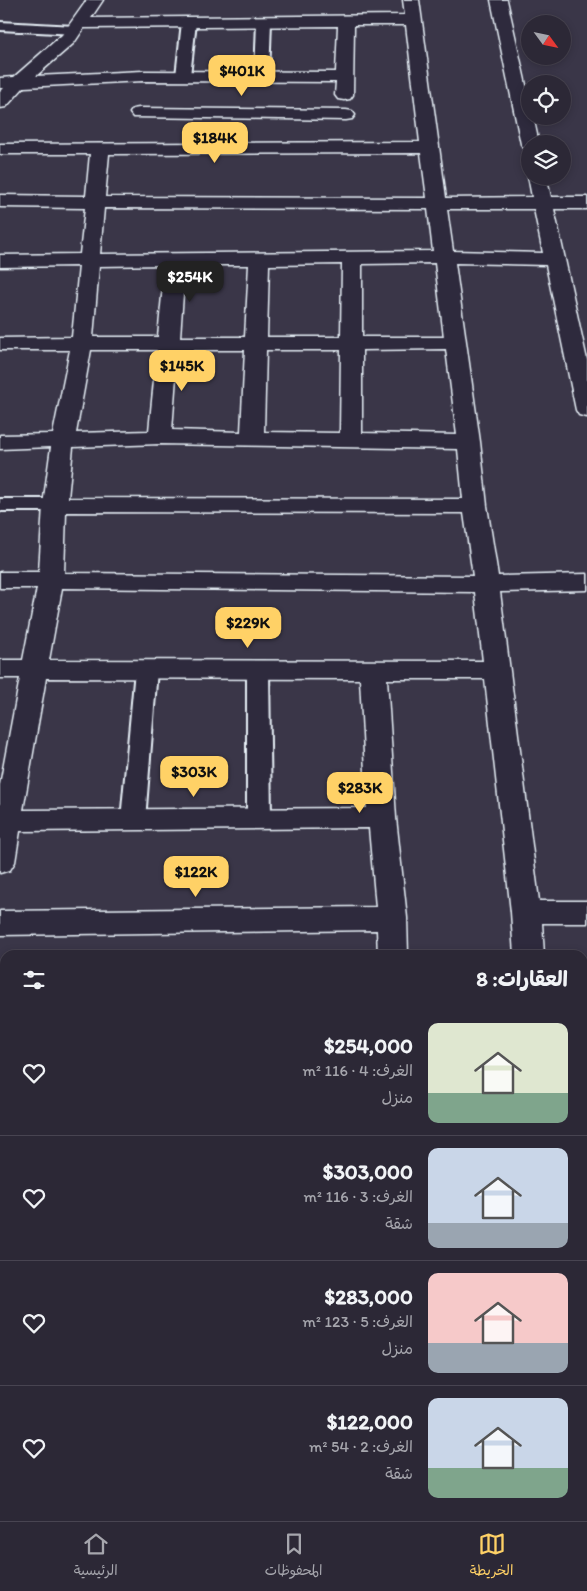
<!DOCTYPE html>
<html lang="ar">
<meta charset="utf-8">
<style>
:root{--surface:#2c2836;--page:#34303e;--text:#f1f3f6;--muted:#a6a6ad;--line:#484451;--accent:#ffd166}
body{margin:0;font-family:Itim,"Playpen Sans Arabic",sans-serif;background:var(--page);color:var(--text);direction:rtl;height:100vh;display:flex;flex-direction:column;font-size:19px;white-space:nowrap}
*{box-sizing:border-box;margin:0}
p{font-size:16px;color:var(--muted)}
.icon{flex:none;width:28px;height:28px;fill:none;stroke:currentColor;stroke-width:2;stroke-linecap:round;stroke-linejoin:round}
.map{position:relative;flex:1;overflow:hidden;direction:ltr}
.drawer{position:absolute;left:0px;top:950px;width:588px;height:571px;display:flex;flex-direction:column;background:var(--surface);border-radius:15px 15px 0 0;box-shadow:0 2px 8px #0003,0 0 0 1px var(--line);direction:rtl}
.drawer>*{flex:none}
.needle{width:32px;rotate:123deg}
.tools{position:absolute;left:521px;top:15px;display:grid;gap:10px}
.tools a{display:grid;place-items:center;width:50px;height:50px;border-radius:50%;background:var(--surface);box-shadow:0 2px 8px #0003,0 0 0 1px var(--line);font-size:25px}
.price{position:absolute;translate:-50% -42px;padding:0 11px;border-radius:10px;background:var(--accent);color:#111;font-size:16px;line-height:32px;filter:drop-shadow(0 1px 2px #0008)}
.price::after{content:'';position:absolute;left:50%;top:30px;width:15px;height:11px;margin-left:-8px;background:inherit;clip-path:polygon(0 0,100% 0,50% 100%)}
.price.active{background:#222;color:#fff}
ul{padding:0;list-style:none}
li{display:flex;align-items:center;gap:15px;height:125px;padding:0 20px}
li+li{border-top:1px solid var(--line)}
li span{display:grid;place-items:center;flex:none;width:140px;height:100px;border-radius:10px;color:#555}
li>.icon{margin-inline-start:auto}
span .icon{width:60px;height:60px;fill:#fffc;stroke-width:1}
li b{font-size:21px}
h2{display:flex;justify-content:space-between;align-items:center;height:60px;padding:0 20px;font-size:21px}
.tabs{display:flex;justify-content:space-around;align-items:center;height:70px;border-top:1px solid var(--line);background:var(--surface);font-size:14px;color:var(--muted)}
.tabs a{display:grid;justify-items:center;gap:2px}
.tabs .active{color:var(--accent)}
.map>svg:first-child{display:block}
</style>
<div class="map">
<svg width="587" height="1521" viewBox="0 0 587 1521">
<rect width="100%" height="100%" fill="#3a3648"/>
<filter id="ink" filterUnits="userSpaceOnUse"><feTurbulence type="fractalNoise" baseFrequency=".02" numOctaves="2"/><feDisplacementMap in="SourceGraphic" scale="10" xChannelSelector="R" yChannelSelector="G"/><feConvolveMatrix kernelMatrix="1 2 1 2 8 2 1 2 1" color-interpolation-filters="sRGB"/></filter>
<g filter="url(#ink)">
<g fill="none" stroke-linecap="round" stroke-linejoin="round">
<!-- lane casing -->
<g stroke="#e8f1f8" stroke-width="4">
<path id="lane" d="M264,17l7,4 -2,56 -7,4 -7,-4 2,-56z
M189,18l7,4 -6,54 -7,4 -7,-4 6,-54z
M0,22l75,4 7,4 -7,4 -75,-4z
M0,499h55l7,2 3,4 -3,4 -7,2h-55z
M146,663l8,2 3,5 -12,150 -4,6 -8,2 -8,-2 -4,-6 14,-150 3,-5z
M258,663l8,2 3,5 2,149 -4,6 -8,2 -8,-2 -4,-6v-149l3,-5z"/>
</g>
<!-- street casing -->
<g stroke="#e8f1f8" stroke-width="3">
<path id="street" d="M87,0h16l-12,18 314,-3 -2,-15h16l27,198 86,-1 -4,-21 2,-3v3h16l5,21h36v12h-33l33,151v57l-8,-2 -3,-5 -30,-145 -91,-2 25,179 7,64 11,70 89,-2v16l-87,2 39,309h48v22h-45l2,32h-30l-3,-43 -26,-233h-98l9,139 11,100 1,37h-30l-1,-25 -377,5v-24l376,-4 -7,-79 -349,3 -5,31 -5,8 -10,3v-88l20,-107h-20v-18h23l14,-72h-37v-16h39l4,-67 8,-58 -51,2v-14l53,-1 17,-84h-70v-12l72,-1 7,-71 -79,1v-12l80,-1 5,-46 -85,-1v-12l86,1 4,-42h-90v-10l420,-2 -14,-117h-52l-1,70 -3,4 -6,1 -6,-1 -3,-4 1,-13 -193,-1 -119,6 -18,20 -6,1v-16l4,-4h-4v-10l14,-1 48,-42zM338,26l-2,46 -193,-1 -107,5 38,-33 10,-15zM421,153l6,45 -322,-1 4,-43zM104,208l324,1 5,42 -333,3zM447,209h87l9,44 -90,-2zM435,263l9,74h-82v-73zM342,264l-1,73h-74l2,-72zM165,265l-7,72h-65l6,-71zM185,265h64l-4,72h-65zM446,349l11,86 -95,-2v-83zM91,350h66l-8,81 -73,2zM178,350h67l-4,82 -69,-2zM266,350h75l-1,83 -76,-1zM160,444l298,5 5,50 -395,-1 5,-51zM66,512l398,1 9,63 -409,-3zM62,588l413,4 8,69 -434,-1zM46,678l314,1 7,129 -344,2z
M491,0h16l23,103v13h3l6,28h-9v5l-6,-1 -3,-4z
M139,108l207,2 6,1 3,4 -3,4 -6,1 -213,-3 -3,-4 3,-4z
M0,1017h5v26h-5z
M0,1134h5v28h-5z
M582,1309l5,1v61l-5,-2z
M42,1516h38v5h-38z
M410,1516h38v5h-38z"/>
</g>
<!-- lane -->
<use href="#lane" fill="#2f2a3d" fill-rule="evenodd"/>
<!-- street -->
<use href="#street" fill="#2f2a3d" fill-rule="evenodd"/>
</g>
</g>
</svg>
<div class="tools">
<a><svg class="needle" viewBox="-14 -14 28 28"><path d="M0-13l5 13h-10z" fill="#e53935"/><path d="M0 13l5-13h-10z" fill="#a6a6ad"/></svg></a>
<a><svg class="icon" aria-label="locate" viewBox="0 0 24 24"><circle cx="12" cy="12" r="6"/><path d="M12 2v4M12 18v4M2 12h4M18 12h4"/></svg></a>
<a><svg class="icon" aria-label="layers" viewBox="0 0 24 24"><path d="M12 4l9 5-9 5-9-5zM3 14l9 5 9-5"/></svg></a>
</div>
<b class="price" style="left:242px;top:97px">$401K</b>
<b class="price" style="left:215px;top:164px">$184K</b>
<b class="price active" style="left:190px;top:303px">$254K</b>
<b class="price" style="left:182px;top:392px">$145K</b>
<b class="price" style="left:248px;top:649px">$229K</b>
<b class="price" style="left:194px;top:798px">$303K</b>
<b class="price" style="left:360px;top:814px">$283K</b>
<b class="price" style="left:196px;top:898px">$122K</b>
<section class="drawer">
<h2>العقارات: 8<svg class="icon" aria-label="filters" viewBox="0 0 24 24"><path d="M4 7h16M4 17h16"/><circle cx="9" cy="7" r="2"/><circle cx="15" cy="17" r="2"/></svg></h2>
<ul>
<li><span style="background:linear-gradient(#dfe7d0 70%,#7fa58c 0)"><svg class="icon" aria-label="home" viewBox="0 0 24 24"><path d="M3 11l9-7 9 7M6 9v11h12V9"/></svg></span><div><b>$254,000</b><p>الغرف: 4 · 116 m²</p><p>منزل</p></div><svg class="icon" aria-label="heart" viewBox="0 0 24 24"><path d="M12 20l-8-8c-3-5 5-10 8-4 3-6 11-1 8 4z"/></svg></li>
<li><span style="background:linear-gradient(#c9d6e8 75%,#9aa5b1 0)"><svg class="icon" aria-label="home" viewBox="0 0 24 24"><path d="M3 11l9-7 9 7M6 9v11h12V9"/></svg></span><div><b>$303,000</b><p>الغرف: 3 · 116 m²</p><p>شقة</p></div><svg class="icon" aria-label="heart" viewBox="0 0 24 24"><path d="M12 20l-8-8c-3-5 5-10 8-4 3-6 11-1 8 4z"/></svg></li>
<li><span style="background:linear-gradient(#f6c9c9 70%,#9aa5b1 0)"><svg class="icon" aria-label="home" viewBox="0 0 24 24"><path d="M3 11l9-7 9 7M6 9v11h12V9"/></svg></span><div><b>$283,000</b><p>الغرف: 5 · 123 m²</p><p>منزل</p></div><svg class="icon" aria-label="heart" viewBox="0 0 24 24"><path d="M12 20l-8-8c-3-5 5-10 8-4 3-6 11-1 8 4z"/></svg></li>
<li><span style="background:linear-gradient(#c9d6e8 70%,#7fa58c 0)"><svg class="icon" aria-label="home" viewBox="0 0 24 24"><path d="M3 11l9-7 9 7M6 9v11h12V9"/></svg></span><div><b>$122,000</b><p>الغرف: 2 · 54 m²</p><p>شقة</p></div><svg class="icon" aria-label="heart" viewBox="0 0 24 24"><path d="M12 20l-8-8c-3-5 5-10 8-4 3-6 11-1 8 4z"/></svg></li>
</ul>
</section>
</div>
<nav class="tabs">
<a class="active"><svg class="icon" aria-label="map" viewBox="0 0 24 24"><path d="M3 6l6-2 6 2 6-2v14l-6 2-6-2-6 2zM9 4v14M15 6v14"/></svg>الخريطة</a>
<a><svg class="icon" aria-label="saved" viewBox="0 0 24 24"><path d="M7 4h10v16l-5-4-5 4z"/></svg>المحفوظات</a>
<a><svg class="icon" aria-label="home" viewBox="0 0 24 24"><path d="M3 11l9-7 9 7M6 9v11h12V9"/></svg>الرئيسية</a>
</nav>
